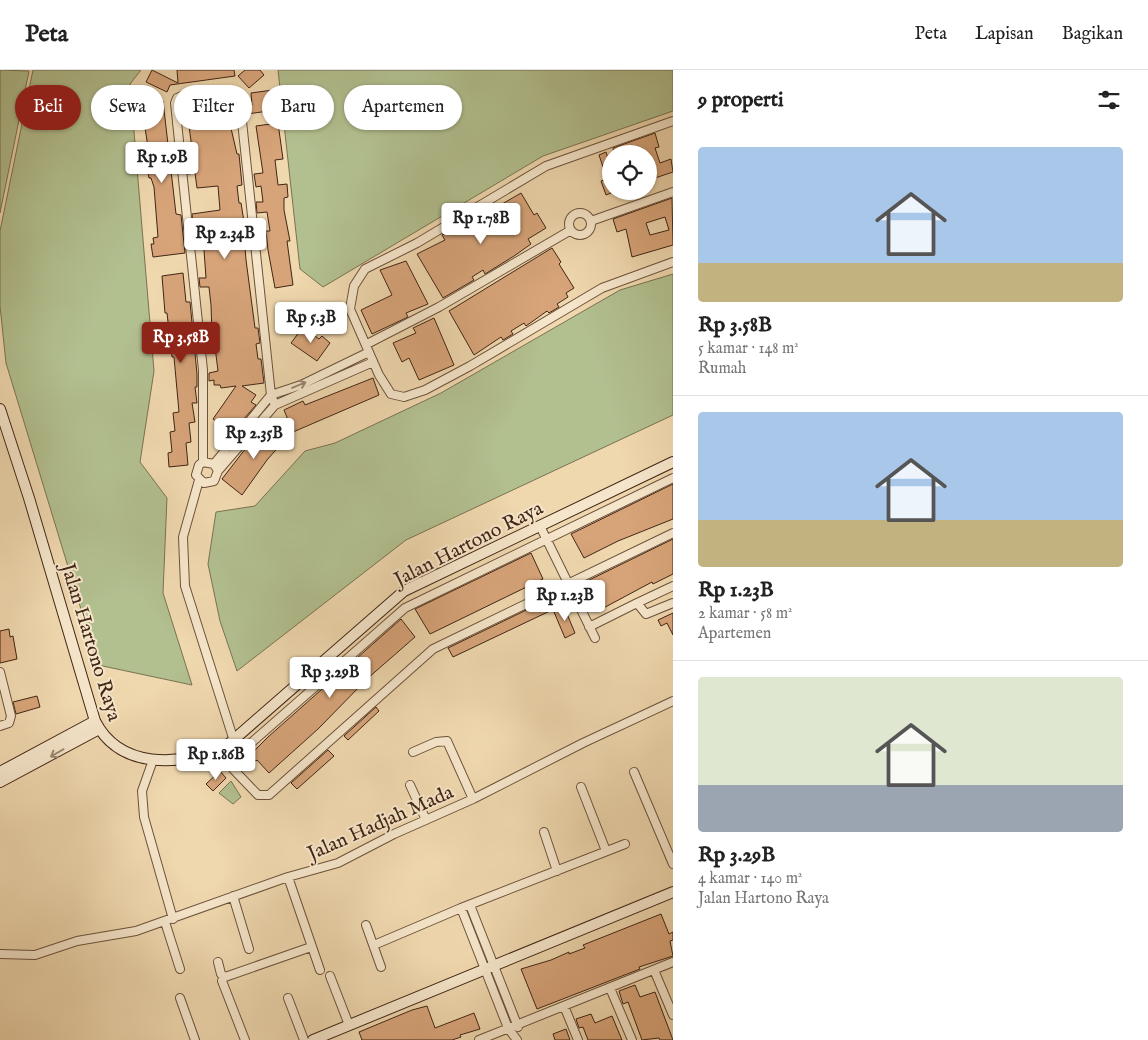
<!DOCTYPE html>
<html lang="id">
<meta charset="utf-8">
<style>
:root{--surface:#fff;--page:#f6f6f6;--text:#222;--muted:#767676;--line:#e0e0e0;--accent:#8f2418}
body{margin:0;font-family:"IM FELL English",serif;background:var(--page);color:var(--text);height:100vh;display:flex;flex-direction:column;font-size:19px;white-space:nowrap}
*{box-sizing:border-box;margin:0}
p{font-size:16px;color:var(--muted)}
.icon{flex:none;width:28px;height:28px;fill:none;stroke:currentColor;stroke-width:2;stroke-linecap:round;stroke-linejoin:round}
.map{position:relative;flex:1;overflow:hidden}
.panel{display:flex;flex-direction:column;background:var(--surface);width:475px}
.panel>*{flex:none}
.banner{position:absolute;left:15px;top:15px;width:475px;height:45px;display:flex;gap:10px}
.controls{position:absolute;left:602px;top:75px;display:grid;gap:10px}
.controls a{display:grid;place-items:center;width:55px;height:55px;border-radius:50%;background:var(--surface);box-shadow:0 1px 4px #0004;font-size:25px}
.price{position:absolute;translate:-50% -42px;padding:0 11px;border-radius:5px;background:#fff;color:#222;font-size:16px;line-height:32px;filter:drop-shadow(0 1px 2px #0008)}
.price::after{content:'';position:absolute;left:50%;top:30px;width:15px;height:11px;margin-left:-8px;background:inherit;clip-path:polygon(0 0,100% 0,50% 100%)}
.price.on{background:var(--accent);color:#fff}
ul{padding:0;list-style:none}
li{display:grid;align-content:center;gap:10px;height:265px;padding:0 25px}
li+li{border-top:1px solid var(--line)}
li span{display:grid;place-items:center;height:155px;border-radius:5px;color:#555}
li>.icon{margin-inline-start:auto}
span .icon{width:90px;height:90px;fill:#fffc;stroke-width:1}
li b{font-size:21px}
h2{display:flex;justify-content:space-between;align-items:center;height:60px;padding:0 25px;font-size:21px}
.pill{padding:0 18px;border-radius:22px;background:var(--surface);box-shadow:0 1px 4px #0004;font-size:18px;line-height:45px}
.pill.on{background:var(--accent);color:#fff}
header{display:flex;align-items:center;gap:30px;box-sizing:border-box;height:70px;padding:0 25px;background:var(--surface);border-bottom:1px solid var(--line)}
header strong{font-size:24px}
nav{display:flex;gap:28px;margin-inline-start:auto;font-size:18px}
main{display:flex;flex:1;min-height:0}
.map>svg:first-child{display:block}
</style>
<header>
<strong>Peta</strong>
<nav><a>Peta</a><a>Lapisan</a><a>Bagikan</a></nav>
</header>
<main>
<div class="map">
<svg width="673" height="970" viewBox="0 0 673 970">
<rect width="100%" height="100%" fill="#efd7ae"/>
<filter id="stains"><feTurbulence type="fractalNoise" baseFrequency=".004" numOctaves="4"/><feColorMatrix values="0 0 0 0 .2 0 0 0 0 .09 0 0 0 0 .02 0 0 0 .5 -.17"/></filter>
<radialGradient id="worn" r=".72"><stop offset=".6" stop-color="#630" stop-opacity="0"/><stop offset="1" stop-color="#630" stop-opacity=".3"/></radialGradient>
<!-- green -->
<path fill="#b2bf8f" stroke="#7a7252" d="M0,0l29,1 -29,142z
M33,0h108l-11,14 24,287 -14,91 27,36 -4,95 29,92 -94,-20 -92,-302 -6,-57v-75z
M278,0h395v41l-130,45 -220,131 -23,-18z
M673,204v141l-267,125 -169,131 -17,-50 -12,-57 8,-52 39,-6 50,-55 30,-8 106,-50 179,-103z
M231,711l10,16 -8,7 -14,-11z"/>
<!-- building -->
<path fill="#d7a479" stroke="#412515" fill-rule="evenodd" d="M152,0l26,13 -1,-13h57l1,6 -65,9 -3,7 -21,-10z
M245,0h15l4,5 -15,13 -11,-12z
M273,20l3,20 -29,4 -2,-8 7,-1 -1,-12z
M208,30v4l20,-2 2,22 7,30h2l3,31 -5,1 2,17h2l4,25h3v7l-4,1 2,24 9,68h3l2,15 -4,1 2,15h3l3,24 -22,3 14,9 -5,7 5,3 -14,16 -1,-1 -8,12 -20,-13 23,-33 -15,2 -1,-3h-6v-5l-5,1v-8l9,-2 -3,-24 -4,1 -1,-5 -4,1 -1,-9 7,-1 -1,-29 -2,-18h-9l-1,-9h7l-2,-28 -2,-17 -8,1 -2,-20 28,-4 -2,-24 -21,2 -2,-15 -7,1 -1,-9 7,-1 -8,-61z
M163,31l13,113 5,1 4,38 -32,4 -2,-13h3l-1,-6 5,-1 -4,-50 -3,-9h-2l-4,-24h4l-5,-33h3l-2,-18z
M278,53l5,36 -8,1 3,25 9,-1 1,13 -4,1v12l6,31h-3l6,44 -18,3 -7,-38 -2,-19h4l-3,-19 -10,1 -1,-11h7l-2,-16 -5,1 -2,-13 9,-1 -7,-47z
M655,63l4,14 -4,1 5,15 11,-4 2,13 -24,8v-14l4,-1 -4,-11h-35l-1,-6z
M606,82l5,16v25l-5,2 -5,-14 6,-2 -8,-24z
M521,123l13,22 3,-2 9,15 -18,11 3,5 -17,12 -29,18 -2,-4 -11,7 2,3 -31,18 -26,-44 28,-14 -3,-5 10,-6 3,6 12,-7 -2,-4 30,-20 2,3z
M672,128l1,47 -41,12 -6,-28 -9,3 -4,-13zM665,147l4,13 -19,5 -4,-12z
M552,178l9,14 -2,2 15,24 -8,5 2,4 -11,7 2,3 -10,6 -2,-2 -21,15 -2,-3 -13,8 2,3 -10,6 -2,-3 -27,18 -25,-44z
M406,191l22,43 -22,9 2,4 -36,17 -11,-24 31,-15 -12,-25z
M183,203l3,29h4l7,72v13h-2l2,16h-5l3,19 -6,1 2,19 -5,1 2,22 -19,2 -1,-14 4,-1 -2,-20 5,-1 -2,-18 6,-1 -5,-55h-2l-5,-44h-2l-3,-37z
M434,248l20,47 -35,15 -10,-22 -7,4 -9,-19 23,-10 -3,-5z
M303,257l16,12 3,-3 8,7 -13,18 -26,-18z
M373,308l6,17 -86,37 -9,-22 19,-9 2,4z
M275,353l14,12 -22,25 -25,35 -20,-16 24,-31 7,5z
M673,414v35l-55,22 -34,17 -13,-24z
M673,469v35l-20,10 -1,-2 -56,30 -15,-28z
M531,483l12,26 -113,55 -15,-25z
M547,530l5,10 -99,47 -5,-9z
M564,537l11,26 -10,5 -11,-26z
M673,543v22l-6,-12 -6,3 -3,-6z
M401,549l14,18 -47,41 -50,51 -49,44 -12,-13 -1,1 -6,-6 18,-18z
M9,559l1,8 3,-1 4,23 -17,4v-32z
M37,626l3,11 -24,7 -3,-12z
M376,637l3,4 -31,29 -4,-4z
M328,680l6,6 -37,33 -6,-6z
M220,701l6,7 -13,13 -7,-7z
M661,844l8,20 4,-2v8l-3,1 3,15 -34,11 1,2 -103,40 -16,-40 30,-9 18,-8v2l16,-6 -2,-3z
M635,915l5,12 15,-5 18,48h-13l-1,-2 -17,2 -14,-38 -5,2 -4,-13z
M427,936l8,22 39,-15 6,16 -20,6 1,2 -9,3h-90l-3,-8 53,-22z
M591,944l4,9 17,-7 10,24h-34l-5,-13 -4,1 -3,-9z
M566,959l4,11h-15l-2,-6z"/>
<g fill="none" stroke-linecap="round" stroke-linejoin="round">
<!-- street casing -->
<g stroke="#6c523b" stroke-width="10">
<path id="street" d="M673,51l-127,45 -129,77 -52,26 -11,17 -4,23 29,66 12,19 13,3 21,-7 45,-24 132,-78 71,-26
M569 154a11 11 0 1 1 22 0a11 11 0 1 1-22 0Z
M591,151l82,-29
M367,274l72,-37 132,-77
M203,392v-92l-28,-267 2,-5 7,-3 44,-4 6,4 7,17 30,283 4,10
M214,394l57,-69 30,-10 68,-33
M218,401l-4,-7 -11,-2 -4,3 -3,10 8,8 10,-2 4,-10 57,-66 98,-43
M673,408l-268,130 -170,149 -3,6 1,6 25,26h11l164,-146 240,-116
M199,410l-16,57 2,49 49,155
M540,456l55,112
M637,533l36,-17
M589,557l48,-24 9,11 27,-11
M0,602l11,44 -2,7 -9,3
M413,682l23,-10 11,-1 26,58
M153,690l-11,31 2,26 29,102
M634,702l39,92
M410,715l16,35
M581,717l25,64
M544,762l13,39
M288,807l32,93
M233,826l16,53
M470,835l48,122
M461,838l47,120 9,12
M165,852l15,47
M366,855l15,42
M374,875l87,-37 164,-64
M0,884l35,1 42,-14 59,-10 152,-54 50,-14 56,-29 79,-35 110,-56 90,-42
M218,892l3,12 4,3 86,-30
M654,900l19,45
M330,906l19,49
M222,911l23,59
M610,918l22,52
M180,928l15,42
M288,928l16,42
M564,936l14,34
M479,970l194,-78"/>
</g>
<!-- secondary casing -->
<g stroke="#412515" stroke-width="12">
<path id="secondary" d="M0,339l29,89 66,223c25,49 83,44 128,28l181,-158 269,-129
M0,702l95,-51
M0,712l99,-53
M313,970l360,-148"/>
</g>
<!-- street -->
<use href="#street" stroke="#f5e5ca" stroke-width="8"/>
<!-- secondary -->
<use href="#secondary" stroke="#f5e5ca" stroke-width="10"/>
</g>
<!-- one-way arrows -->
<defs><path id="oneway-shaft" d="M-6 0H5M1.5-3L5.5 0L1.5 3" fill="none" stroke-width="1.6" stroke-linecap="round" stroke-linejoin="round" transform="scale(1.25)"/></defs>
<g stroke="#9b8570">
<use href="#oneway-shaft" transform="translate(299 315) rotate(-22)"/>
<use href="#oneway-shaft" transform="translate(57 683) rotate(150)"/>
</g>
<g text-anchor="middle" stroke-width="4" stroke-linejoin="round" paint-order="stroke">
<!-- street labels -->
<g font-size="20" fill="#412515" stroke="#f5e5ca">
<text transform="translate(468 473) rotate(-27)" y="7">Jalan Hartono Raya</text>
<text transform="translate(92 572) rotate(73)" y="7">Jalan Hartono Raya</text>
<text transform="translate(380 752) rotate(-24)" y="7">Jalan Hadjah Mada</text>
</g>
</g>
<rect width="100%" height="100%" filter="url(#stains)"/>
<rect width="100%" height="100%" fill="url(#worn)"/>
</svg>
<div class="controls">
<a><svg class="icon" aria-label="locate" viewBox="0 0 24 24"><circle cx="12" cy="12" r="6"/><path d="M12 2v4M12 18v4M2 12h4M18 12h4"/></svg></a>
</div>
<b class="price" style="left:162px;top:114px">Rp 1.9B</b>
<b class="price" style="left:481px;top:175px">Rp 1.78B</b>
<b class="price" style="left:225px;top:190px">Rp 2.34B</b>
<b class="price" style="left:311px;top:274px">Rp 5.3B</b>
<b class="price on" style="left:181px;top:294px">Rp 3.58B</b>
<b class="price" style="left:254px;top:390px">Rp 2.35B</b>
<b class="price" style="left:565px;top:552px">Rp 1.23B</b>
<b class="price" style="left:330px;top:629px">Rp 3.29B</b>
<b class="price" style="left:216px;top:711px">Rp 1.86B</b>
<div class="banner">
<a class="pill on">Beli</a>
<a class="pill">Sewa</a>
<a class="pill">Filter</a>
<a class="pill">Baru</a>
<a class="pill">Apartemen</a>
</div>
</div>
<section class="panel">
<h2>9 properti<svg class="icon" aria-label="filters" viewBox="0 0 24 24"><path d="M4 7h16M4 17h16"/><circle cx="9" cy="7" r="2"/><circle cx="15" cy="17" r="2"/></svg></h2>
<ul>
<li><span style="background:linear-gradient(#a9c7e8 75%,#c2b280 0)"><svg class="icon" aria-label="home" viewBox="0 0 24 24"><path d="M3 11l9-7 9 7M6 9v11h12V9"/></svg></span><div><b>Rp 3.58B</b><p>5 kamar · 148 m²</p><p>Rumah</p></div></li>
<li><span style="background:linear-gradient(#a9c7e8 70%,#c2b280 0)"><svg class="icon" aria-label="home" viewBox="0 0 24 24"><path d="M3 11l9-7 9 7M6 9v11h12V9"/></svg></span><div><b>Rp 1.23B</b><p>2 kamar · 58 m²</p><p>Apartemen</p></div></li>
<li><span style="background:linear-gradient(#dfe7d0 70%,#9aa5b1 0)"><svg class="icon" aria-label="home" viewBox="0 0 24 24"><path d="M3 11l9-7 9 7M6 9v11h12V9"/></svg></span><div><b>Rp 3.29B</b><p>4 kamar · 140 m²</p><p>Jalan Hartono Raya</p></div></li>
</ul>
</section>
</main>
